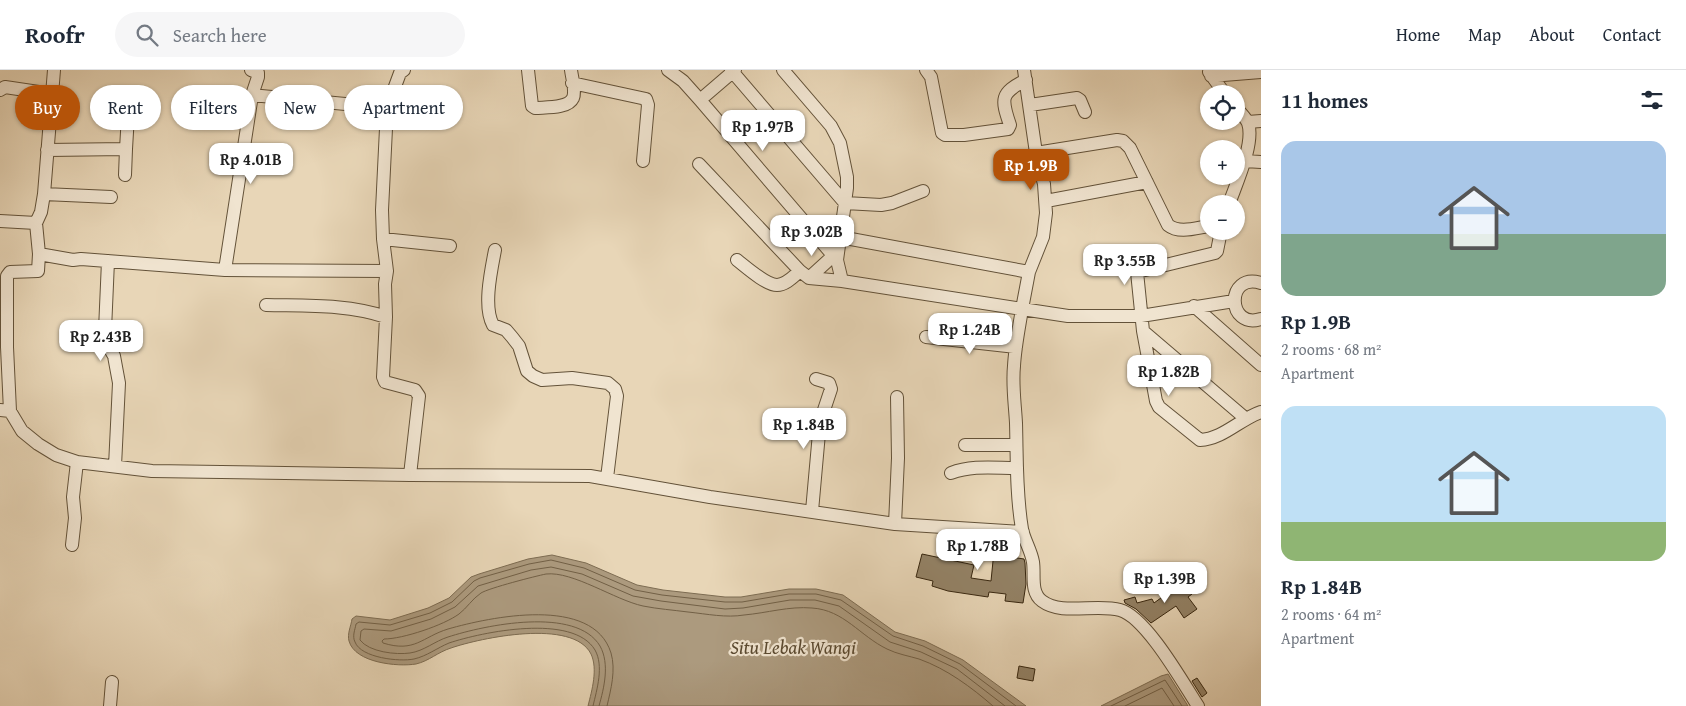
<!DOCTYPE html>
<meta charset="utf-8">
<style>
:root{--surface:#fff;--page:#f6f6f7;--text:#1f2937;--muted:#747a83;--line:#e0e1e3;--accent:#b45309}
body{margin:0;font-family:"Gentium Book Plus",serif;background:var(--page);color:var(--text);height:100vh;display:flex;flex-direction:column;font-size:19px;white-space:nowrap}
*{box-sizing:border-box;margin:0}
p{font-size:16px;color:var(--muted)}
.icon{flex:none;width:28px;height:28px;fill:none;stroke:currentColor;stroke-width:2;stroke-linecap:round;stroke-linejoin:round}
.map{position:relative;flex:1;overflow:hidden}
.details{display:flex;flex-direction:column;background:var(--surface);width:425px}
.details>*{flex:none}
.top-card{position:absolute;left:15px;top:15px;width:475px;height:45px;display:flex;gap:10px}
.tools{position:absolute;left:1200px;top:15px;display:grid;gap:10px}
.tools a{display:grid;place-items:center;width:45px;height:45px;border-radius:50%;background:var(--surface);box-shadow:0 1px 4px #0004;font-size:25px}
.price{position:absolute;translate:-50% -42px;padding:0 11px;border-radius:10px;background:#fff;color:#222;font-size:16px;line-height:32px;filter:drop-shadow(0 1px 2px #0008)}
.price::after{content:'';position:absolute;left:50%;top:30px;width:15px;height:11px;margin-left:-8px;background:inherit;clip-path:polygon(0 0,100% 0,50% 100%)}
.price.current{background:var(--accent);color:#fff}
ul{padding:0;list-style:none}
li{display:grid;align-content:center;gap:10px;height:265px;padding:0 20px}
li span{display:grid;place-items:center;height:155px;border-radius:15px;color:#555}
li>.icon{margin-inline-start:auto}
span .icon{width:90px;height:90px;fill:#fffc;stroke-width:1}
li b{font-size:21px}
h2{display:flex;justify-content:space-between;align-items:center;height:60px;padding:0 20px;font-size:21px}
.tag{padding:0 18px;border-radius:22px;background:var(--surface);box-shadow:0 1px 4px #0004;font-size:18px;line-height:45px}
.tag.current{background:var(--accent);color:#fff}
header{display:flex;align-items:center;gap:30px;box-sizing:border-box;height:70px;padding:0 25px;background:var(--surface);border-bottom:1px solid var(--line)}
header strong{font-size:24px}
nav{display:flex;gap:28px;margin-inline-start:auto;font-size:18px}
.search{width:350px;height:45px;background:var(--page);display:flex;align-items:center;gap:12px;box-sizing:border-box;padding:0 18px;border-radius:28px;color:var(--muted);font-size:19px}
main{display:flex;flex:1;min-height:0}
.map>svg:first-child{display:block}
</style>
<header>
<strong>Roofr</strong>
<div class="search"><svg class="icon" aria-label="search" viewBox="0 0 24 24"><circle cx="10" cy="10" r="6"/><path d="M15 15l6 6"/></svg>Search here</div>
<nav><a>Home</a><a>Map</a><a>About</a><a>Contact</a></nav>
</header>
<main>
<div class="map">
<svg width="1261" height="636" viewBox="0 0 1261 636">
<rect width="100%" height="100%" fill="#e8d6b7"/>
<filter id="stains"><feTurbulence type="fractalNoise" baseFrequency=".004" numOctaves="4"/><feColorMatrix values="0 0 0 0 .2 0 0 0 0 .09 0 0 0 0 .02 0 0 0 .5 -.17"/></filter>
<radialGradient id="worn" r=".72"><stop offset=".6" stop-color="#630" stop-opacity="0"/><stop offset="1" stop-color="#630" stop-opacity=".3"/></radialGradient>
<!-- water -->
<path fill="#ac9a7e" stroke="#7d6c52" d="M552,485l34,8 51,22 26,5 62,7h16l48,-8h27l27,6 52,37 30,9 38,19 63,46h-438c4,-16 10,-37 3,-52 -18,-36 -111,-16 -140,-6 -13,4 -22,13 -35,16 -18,3 -61,-1 -67,-23 -2,-7 2,-15 3,-22l4,-3 34,4 38,-12 21,-10 22,-21 8,-3 49,-15z
M1168,604l20,32h-87l60,-30z"/>
<g fill="none" stroke-linecap="round" stroke-linejoin="round">
<!-- shore -->
<path stroke="#726046" stroke-width="1" d="M593,636c4,-17 11,-40 2,-56 -22,-37 -113,-18 -146,-7 -12,5 -22,13 -35,16 -14,3 -53,-1 -59,-17 -3,-6 0,-12 1,-18l3,-2 31,3 40,-12 22,-11 22,-21 6,-3 49,-14 22,-4 33,8 51,22 27,5 63,7h17l47,-8h27l25,6 52,36 30,10 37,18 56,42
M599,636c5,-18 11,-42 1,-60 -24,-40 -115,-21 -152,-9 -13,4 -24,14 -38,16 -14,2 -41,-1 -50,-13l1,-9 3,-2 27,2 40,-12 24,-12 23,-21 53,-16 20,-3 31,7 51,22 28,5 64,8 18,-1 47,-8h25l24,6 51,36 31,10 36,17 48,37
M607,636c4,-17 9,-36 4,-53 -18,-58 -121,-36 -163,-24 -26,8 -33,24 -65,14l-1,-2 2,-2c19,0 60,-14 75,-25 8,-6 13,-15 22,-21 8,-5 55,-17 65,-19 27,-3 69,26 97,32 15,3 30,4 45,6 19,2 38,6 56,3 23,-2 45,-9 68,-7 32,2 48,28 75,41 10,5 22,7 32,10 28,10 52,28 74,47
M1111,636l54,-26 17,26
M1125,636l37,-18 12,18"/>
</g>
<!-- building -->
<path fill="#938266" stroke="#37260f" d="M955,466l57,3 -1,18 13,2 1,4 1,21 -3,19 -18,-2 1,-7 -17,-2 -1,5 -40,-6 -16,-5 1,-5 -17,-4 6,-23 52,11 -3,13 20,3 3,-30 -40,-3z
M1183,512l9,12 -4,3 9,12 -13,9 -8,-12 -25,17 -15,-14 -11,-6 -1,-3 11,-3 2,6 15,-4 2,4z
M1019,596l16,3 -2,12 -16,-3z
M1197,608l10,15 -5,4 -10,-16z"/>
<g fill="none" stroke-linecap="round" stroke-linejoin="round">
<!-- minor casing -->
<g stroke="#635239" stroke-width="14">
<path id="minor" d="M404,0l-4,3 -13,35 -5,102 1,29 4,32 -2,13 1,33 -3,60 2,5 30,8 4,6 -9,79
M528,0l4,36 3,2c10,-1 33,1 38,-10 3,-7 -1,-20 -2,-28
M668,0l15,11 17,19 137,160
M731,0l114,133
M783,0l48,56 9,17 7,34v11l-10,72 5,21 180,28c-3,19 -7,38 -8,57 -2,19 1,38 2,57 1,35 0,71 6,106 2,11 9,21 11,33 2,13 -3,30 9,39 20,15 54,2 78,9 26,7 63,73 78,96
M926,0l5,7 11,56 3,2h19l44,-6 2,-4c-9,-26 -10,-32 16,-45
M1024,0l12,83 8,31 2,29 -3,24 -14,35 -7,37 46,7h73l93,-15
M1209,2l16,22
M1211,6l50,-4
M572,13l74,16 2,6 -5,56
M0,20l5,-3 47,7
M252,25l135,13
M700,30l35,-30
M1030,35l47,-7 3,2 5,12
M1248,52l13,-1
M47,80l79,-1 2,-34
M1036,83l81,-13 6,1 7,7 38,77c11,9 28,3 41,1
M1245,91l16,1
M699,94l101,107 9,7 33,3
M125,105l1,-26
M44,124l67,3
M1046,131l101,-19
M845,133l36,2 11,-2 31,-12
M1229,134c7,-20 26,-61 19,-81 -2,-5 -8,-11 -12,-15
M0,151l36,2 3,31 -1,17 -28,1 -3,4v71l3,64
M36,153l5,-11 3,-18 10,-124
M840,167l189,35
M383,169l67,7
M495,180c-4,21 -12,57 -2,75l13,5 6,7 7,9 8,25 6,5 9,4 30,-2 36,5 7,6 2,7 -10,82
M1132,182l5,20 6,59 13,70 3,6 41,33c23,-1 40,-21 61,-28
M39,184l34,6 8,-1 144,11 162,1
M737,190c9,7 29,25 40,25 9,0 17,-9 23,-14
M108,191l-3,69 5,19 4,7 5,27 -4,83
M225,200l27,-175 6,-18v-4l-7,-3
M1137,202l78,-19 2,-2 4,-20
M809,208l24,-22
M1261,213c-36,-11 -34,47 0,36
M266,235c40,1 82,-1 120,12
M1194,236l67,59
M1143,261l102,87
M926,267l90,10
M0,340l10,1 12,20 16,13 18,11 21,7 75,9 258,4 180,1 120,21 185,27 128,8
M965,375h51
M951,403c21,-8 43,-5 65,-5
M812,441l8,-89 11,-33 -2,-6 -13,-4
M895,454l3,-66 -1,-61
M72,475l3,-27 -2,-21 4,-35
M110,636l2,-24"/>
</g>
<!-- minor -->
<use href="#minor" stroke="#f0e4d0" stroke-width="12"/>
</g>
<g text-anchor="middle" stroke-width="4.5" stroke-linejoin="round" paint-order="stroke">
<!-- water labels -->
<g font-size="19" font-style="italic" fill="#5a4930" stroke="#f0e4d0">
<text x="793" y="584">Situ Lebak Wangi</text>
</g>
</g>
<rect width="100%" height="100%" filter="url(#stains)"/>
<rect width="100%" height="100%" fill="url(#worn)"/>
</svg>
<div class="tools">
<a><svg class="icon" aria-label="locate" viewBox="0 0 24 24"><circle cx="12" cy="12" r="6"/><path d="M12 2v4M12 18v4M2 12h4M18 12h4"/></svg></a>
<a>+</a>
<a>−</a>
</div>
<b class="price" style="left:763px;top:82px">Rp 1.97B</b>
<b class="price" style="left:251px;top:115px">Rp 4.01B</b>
<b class="price current" style="left:1031px;top:121px">Rp 1.9B</b>
<b class="price" style="left:812px;top:187px">Rp 3.02B</b>
<b class="price" style="left:1125px;top:216px">Rp 3.55B</b>
<b class="price" style="left:970px;top:285px">Rp 1.24B</b>
<b class="price" style="left:101px;top:292px">Rp 2.43B</b>
<b class="price" style="left:1169px;top:327px">Rp 1.82B</b>
<b class="price" style="left:804px;top:380px">Rp 1.84B</b>
<b class="price" style="left:978px;top:501px">Rp 1.78B</b>
<b class="price" style="left:1165px;top:534px">Rp 1.39B</b>
<div class="top-card">
<a class="tag current">Buy</a>
<a class="tag">Rent</a>
<a class="tag">Filters</a>
<a class="tag">New</a>
<a class="tag">Apartment</a>
</div>
</div>
<section class="details">
<h2>11 homes<svg class="icon" aria-label="filters" viewBox="0 0 24 24"><path d="M4 7h16M4 17h16"/><circle cx="9" cy="7" r="2"/><circle cx="15" cy="17" r="2"/></svg></h2>
<ul>
<li><span style="background:linear-gradient(#a9c7e8 60%,#7fa58c 0)"><svg class="icon" aria-label="home" viewBox="0 0 24 24"><path d="M3 11l9-7 9 7M6 9v11h12V9"/></svg></span><div><b>Rp 1.9B</b><p>2 rooms · 68 m²</p><p>Apartment</p></div></li>
<li><span style="background:linear-gradient(#bfe0f5 75%,#8fb573 0)"><svg class="icon" aria-label="home" viewBox="0 0 24 24"><path d="M3 11l9-7 9 7M6 9v11h12V9"/></svg></span><div><b>Rp 1.84B</b><p>2 rooms · 64 m²</p><p>Apartment</p></div></li>
</ul>
</section>
</main>
